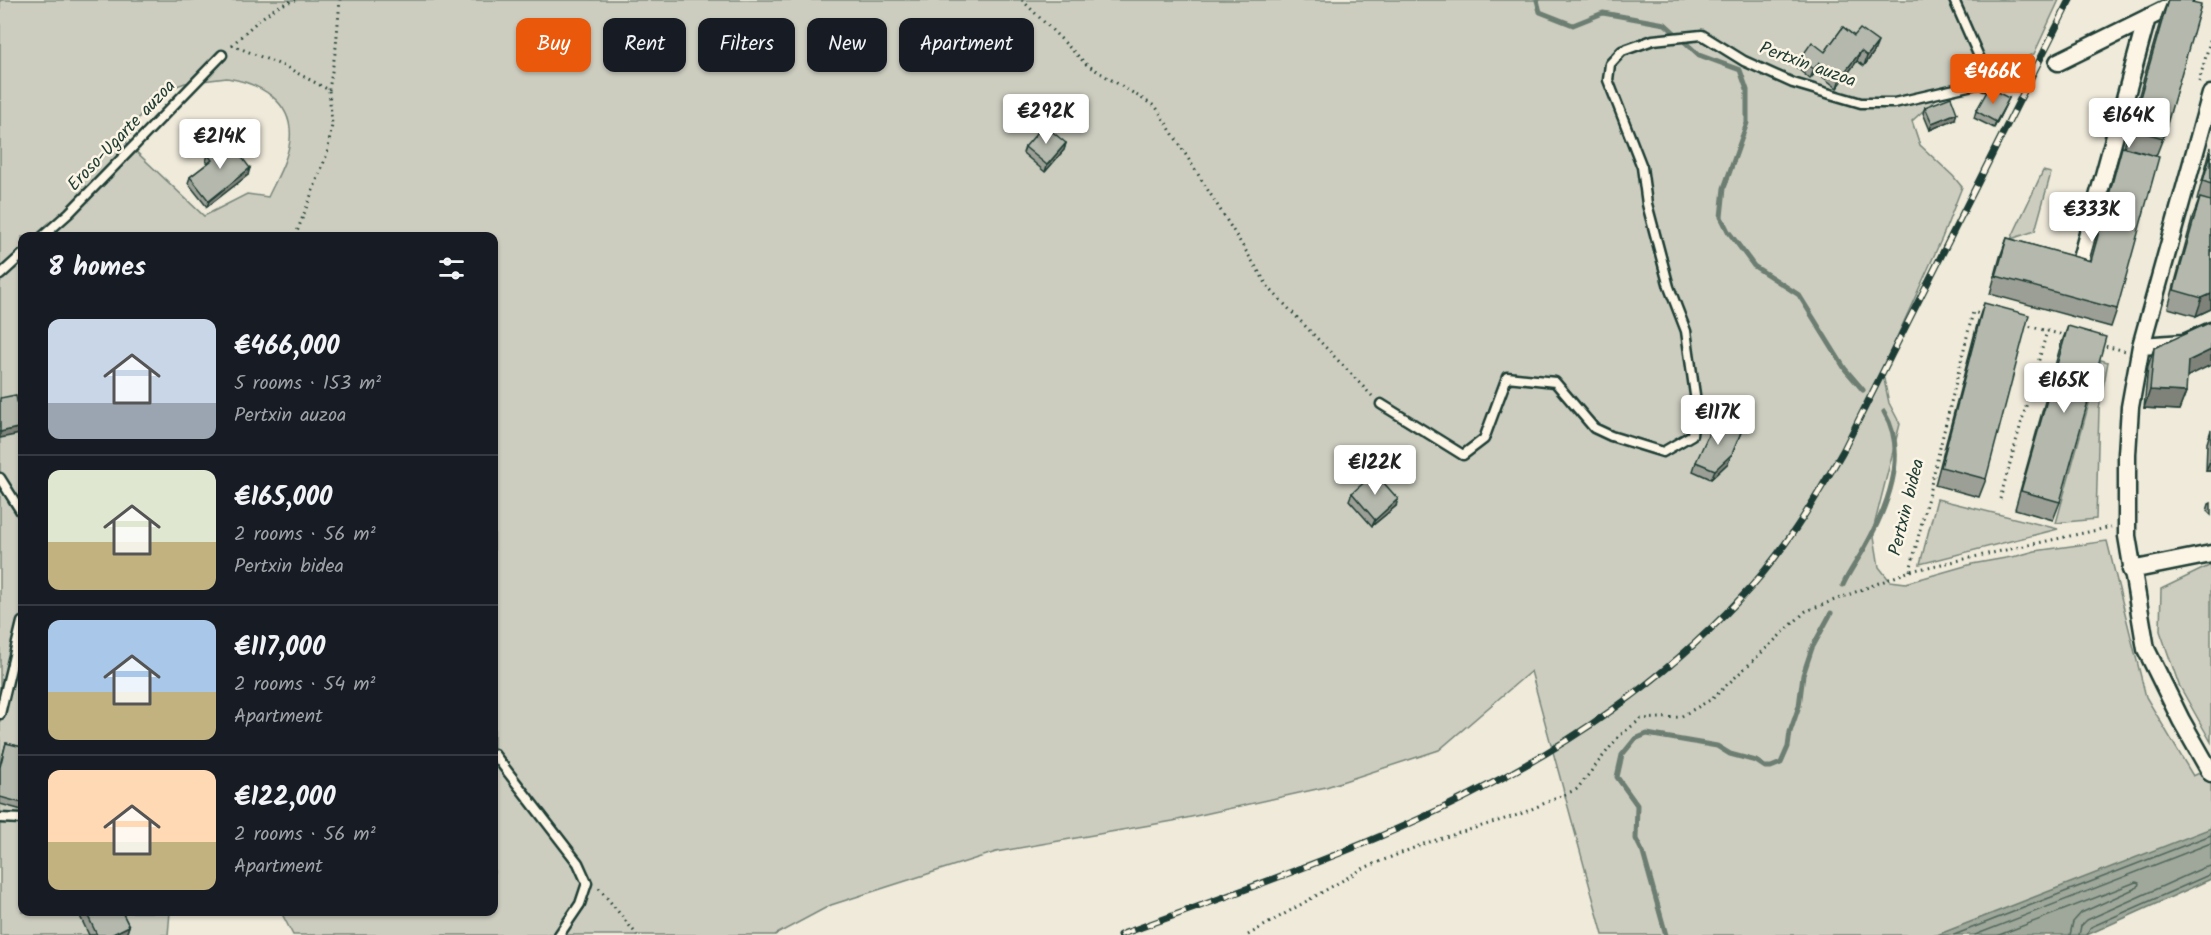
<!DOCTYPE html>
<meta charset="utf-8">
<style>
:root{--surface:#171b24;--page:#242831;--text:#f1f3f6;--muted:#9ea1a6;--line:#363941;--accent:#ea580c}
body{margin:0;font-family:Kalam,sans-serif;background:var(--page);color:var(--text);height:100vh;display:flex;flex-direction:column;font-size:22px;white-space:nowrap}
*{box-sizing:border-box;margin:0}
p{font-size:20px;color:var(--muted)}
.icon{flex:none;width:33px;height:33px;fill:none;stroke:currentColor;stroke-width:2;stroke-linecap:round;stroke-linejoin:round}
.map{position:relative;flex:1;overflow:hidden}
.drawer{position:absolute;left:18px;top:232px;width:480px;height:684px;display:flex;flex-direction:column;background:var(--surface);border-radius:12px;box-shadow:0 2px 4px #0004}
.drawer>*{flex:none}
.banner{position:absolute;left:516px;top:18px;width:570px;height:54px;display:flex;gap:12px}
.price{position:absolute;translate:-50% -51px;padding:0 14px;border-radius:6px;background:#fff;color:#222;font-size:20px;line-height:39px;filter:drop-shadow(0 2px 3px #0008)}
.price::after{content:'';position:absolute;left:50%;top:36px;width:18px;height:14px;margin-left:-9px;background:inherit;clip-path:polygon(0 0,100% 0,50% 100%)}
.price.current{background:var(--accent);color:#fff}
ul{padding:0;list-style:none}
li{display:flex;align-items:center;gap:18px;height:150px;padding:0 30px}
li+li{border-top:2px solid var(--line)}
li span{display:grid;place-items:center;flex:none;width:168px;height:120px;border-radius:12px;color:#555}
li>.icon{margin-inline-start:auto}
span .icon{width:72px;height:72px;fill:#fffc;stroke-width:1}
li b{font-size:26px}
h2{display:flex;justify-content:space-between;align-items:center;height:72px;padding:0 30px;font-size:26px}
.tag{padding:0 21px;border-radius:12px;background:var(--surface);box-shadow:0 2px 4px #0004;font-size:21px;line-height:54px}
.tag.current{background:var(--accent);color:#fff}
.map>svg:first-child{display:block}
</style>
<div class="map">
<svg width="2211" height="935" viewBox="0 0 2211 935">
<rect width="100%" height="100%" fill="#efeada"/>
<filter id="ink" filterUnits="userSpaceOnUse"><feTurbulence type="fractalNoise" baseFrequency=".0167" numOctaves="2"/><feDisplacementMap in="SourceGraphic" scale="12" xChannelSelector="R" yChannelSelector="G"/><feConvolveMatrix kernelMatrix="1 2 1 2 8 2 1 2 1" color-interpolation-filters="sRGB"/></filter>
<g filter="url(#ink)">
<!-- green -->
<path fill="#cccdbf" stroke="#76857a" stroke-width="1.5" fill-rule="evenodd" d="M0,0h2059l-25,54 -89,37 -33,30 8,24 33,31 9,11 -20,51 -60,132 7,33 11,21 -27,106 6,37 11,14 16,2 66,-19 45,-8 18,-5 72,-10 39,156 47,79 18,-8v80l-266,87h-342l-72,-264 -92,79 -113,37 -153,34 -177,31 -165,53 -56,30h-482l-12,-23h213v-675h-472v675h148l-2,23h-168zM227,78c33,5 67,24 63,62 -2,19 -14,40 -22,57l-21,-3 -43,22 -78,-74 24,-46 35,-13z
M2043,171l8,2 -16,58 -24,8z
M2101,360l7,2 -9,47 -3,110 -40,4z
M1937,499l121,30 -138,35z
M2211,565v177l-32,-57 -19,-54 1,-42z"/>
<!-- water -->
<path fill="#9fa89a" stroke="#6c7d71" stroke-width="1.5" d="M2211,828v51l-124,56h-150z"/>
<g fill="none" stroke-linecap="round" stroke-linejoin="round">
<!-- shore -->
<path stroke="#52685d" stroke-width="1.5" d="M1954,935l257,-100
M1975,935l236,-92
M1999,935l137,-53 3,1 -1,4 -57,26 -8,9 -3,13
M2079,935l2,-9 6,-6 116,-52 8,-2
M2087,935l4,-8 120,-53"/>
<!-- stream -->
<path stroke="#6c7d71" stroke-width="5" d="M1537,0l3,12 33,13 30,-12 62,11 34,31 41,15 7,20v33l-23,65 -3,29 7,14 26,35 45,29 46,74 18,21
M1843,585c6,-13 14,-24 21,-36 22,-39 46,-94 20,-137
M1666,935l-23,-82 -7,-14 1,-34 -20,-28 5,-22 13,-16 12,-5 70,12 13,8 26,7 9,6h6l10,-4 7,-16 2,-15 9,-26 4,-31 9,-27 19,-35"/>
<!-- service casing -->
<g stroke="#1f3d34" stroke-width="13">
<path id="service" d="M42,237l27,-24 153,-158
M0,275l22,-20
M1381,404l82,51 21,-16 23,-62 48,5 39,46 17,8 52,16 29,-17 4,-33 -10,-71 -17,-44 -22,-83 -5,-37 -34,-87 2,-16 12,-13 31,-11 49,-5 42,26 49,22 68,20h33l92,-21 -2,-14 -30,-68
M0,478l22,35
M0,714l22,-92
M494,754l84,109 9,20 -7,21 -21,31
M0,818l22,1"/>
</g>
<!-- minor casing -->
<g stroke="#1f3d34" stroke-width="21">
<path id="minor" d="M2058,62l126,-62
M1986,82l37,-11
M2211,94l-70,252 -11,61 -3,47v82l19,113 35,71 30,53
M2078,270l69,-252
M2141,346l43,-3 27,-12
M2131,570l80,-16"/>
</g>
<!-- path -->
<path stroke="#1f3d34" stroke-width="3" stroke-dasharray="1.5 4.5" stroke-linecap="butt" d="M1022,0l65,65 69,42 113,181 103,108
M232,45l54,22 43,23 3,35 -5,29 -32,83
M232,45c18,-17 40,-40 64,-45
M2199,82l12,-45
M329,90l7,-43 4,-47
M2024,325l43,11
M2100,345l26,6
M2000,499l47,-168
M1910,571l63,-259 10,3
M599,888l38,47
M1248,935l116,-67 62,-25 92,-28 59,-26 42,-53 22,-17 39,-2 32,-18 94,-88 104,-40 201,-44"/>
<!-- service -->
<use href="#service" stroke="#fcf5e5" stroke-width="8"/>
<!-- minor -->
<use href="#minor" stroke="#fcf5e5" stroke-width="16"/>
<!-- rail casing -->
<g stroke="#1f3d34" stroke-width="7">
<path id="rail" d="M1120,935c226,-82 450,-155 620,-336 42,-44 73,-96 103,-148l227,-451"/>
</g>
<!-- rail -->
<use href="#rail" stroke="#fcf5e5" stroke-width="4.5" stroke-dasharray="14" stroke-linecap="butt"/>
</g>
<!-- wall -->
<path fill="#9c9f95" stroke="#1f3d34" stroke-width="1.5" d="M2168,0l-5,138 -7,18 -32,-9 38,-132z
M1843,27l31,25 -10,14 -7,-5 -20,27 -21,-16 -6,7 -13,-11 3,-9 25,-7z
M2009,98l-15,30 -20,-10 2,-7z
M1925,107l30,12 -25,11 -7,-17z
M1066,143l-2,7 -19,22 -22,-19 2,-6z
M2122,147l-5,162 -6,18 -121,-33 10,-37 7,-19 82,23 27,-96z
M2211,147v162l-15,7 -28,-8 25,-92 6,-16h-2z
M208,155l40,20 -41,32 -19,-24 2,-6 18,-14 -2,-2z
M1984,303l2,176 -7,18 -44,-12 43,-164z
M2068,326l-8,176 -7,18 -38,-11 46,-165z
M2154,348l32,44 -7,18 -35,-2 4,-42z
M2211,430v41h-5l1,-28z
M1741,432l-13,31 -17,16 -18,-8 3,-9z
M1352,493l44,13 -24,20 -23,-26z
M2211,503v12l-4,-4 2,-7z
M6,743l16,4v63l-22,-6v-39z
M78,912h44l7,14 -3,9h-37z"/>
<!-- shaded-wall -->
<path fill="#7f8279" stroke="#1f3d34" stroke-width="1.5" d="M1878,42l-4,10 -10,14 3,-10z
M1861,51l-4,10 -20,27 3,-10z
M1819,62l-3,10 -6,7 4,-10z
M2009,98l-15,30 2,-6z
M1957,113l-2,6 -25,11 2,-7z
M1066,143l-2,7 -19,22 2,-7z
M250,168l-2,7 -41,32 2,-6z
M2211,294v15l-15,7 6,-18z
M2211,350v15l-29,14 6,-18z
M2150,390l36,2 -7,18 -35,-2z
M22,427l-2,7 -20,4v-6z
M1741,432l-13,31 -17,16 4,-9z
M2211,458v13h-5z
M1398,499l-2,7 -24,20 3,-6z
M129,926l-3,9h-15z"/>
<!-- building -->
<path fill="#b5b9ad" stroke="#1f3d34" stroke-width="1.5" d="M2168,0h25l-1,3 9,2 -38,133 -32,-9z
M1843,27l11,9 6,-7 18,13 -11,14 -6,-5 -21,27 -21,-16 -5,7 -14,-10 12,-17 13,10z
M1989,88l20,10 -13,24 -20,-11z
M1951,97l6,16 -25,10 -7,-16z
M1044,125l22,18 -19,22 -22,-18z
M228,139l22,29 -41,33 -19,-24 22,-17 -4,-5z
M2122,147l37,10 -42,152 -121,-33 11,-38 84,23z
M2211,153v31l-8,-3z
M2200,198l11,3v93l-9,4 -28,-8z
M1984,303l45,12 -43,164 -45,-12z
M2211,322v28l-23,11 -2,31 -36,-2 4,-42z
M2068,326l38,11 -46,165 -39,-11z
M16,395l6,32 -22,5v-34z
M1715,420l26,12 -9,22 -17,16 -19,-8z
M1375,473l23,26 -23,21 -23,-27z
M6,743l16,4v56l-22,-6v-30z
M86,912h36l7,14 -18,9h-14z"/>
</g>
<g text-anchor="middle" stroke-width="5" stroke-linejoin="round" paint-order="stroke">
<!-- street labels -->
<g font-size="18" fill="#1f3d34" stroke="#fcf5e5">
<text transform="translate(1808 64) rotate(20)" y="6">Pertxin auzoa</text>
<text transform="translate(121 135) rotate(-46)" y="6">Eroso-Ugarte auzoa</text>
<text transform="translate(1906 507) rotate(-76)" y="6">Pertxin bidea</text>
</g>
</g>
</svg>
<b class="price current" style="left:1993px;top:105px">€466K</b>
<b class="price" style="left:1046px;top:145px">€292K</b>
<b class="price" style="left:2129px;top:149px">€164K</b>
<b class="price" style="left:220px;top:170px">€214K</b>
<b class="price" style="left:2092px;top:243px">€333K</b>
<b class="price" style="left:2064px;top:414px">€165K</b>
<b class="price" style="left:1718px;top:446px">€117K</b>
<b class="price" style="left:1375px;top:496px">€122K</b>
<div class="banner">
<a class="tag current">Buy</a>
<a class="tag">Rent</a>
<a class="tag">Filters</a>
<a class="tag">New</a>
<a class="tag">Apartment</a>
</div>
<section class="drawer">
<h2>8 homes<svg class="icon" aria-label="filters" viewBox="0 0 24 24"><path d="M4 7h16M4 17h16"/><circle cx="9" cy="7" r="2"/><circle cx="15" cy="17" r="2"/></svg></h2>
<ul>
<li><span style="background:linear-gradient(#c9d6e8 70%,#9aa5b1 0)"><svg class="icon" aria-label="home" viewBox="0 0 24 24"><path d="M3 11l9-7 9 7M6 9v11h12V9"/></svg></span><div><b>€466,000</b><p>5 rooms · 153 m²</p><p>Pertxin auzoa</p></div></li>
<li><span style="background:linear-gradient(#dfe7d0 60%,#c2b280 0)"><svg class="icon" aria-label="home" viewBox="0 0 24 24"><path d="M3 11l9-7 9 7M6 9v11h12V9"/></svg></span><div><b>€165,000</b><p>2 rooms · 56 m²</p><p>Pertxin bidea</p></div></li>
<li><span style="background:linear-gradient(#a9c7e8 60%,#c2b280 0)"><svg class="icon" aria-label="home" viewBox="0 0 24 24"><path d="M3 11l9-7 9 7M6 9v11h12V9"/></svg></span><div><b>€117,000</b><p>2 rooms · 54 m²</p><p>Apartment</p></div></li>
<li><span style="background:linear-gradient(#ffd9b3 60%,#c2b280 0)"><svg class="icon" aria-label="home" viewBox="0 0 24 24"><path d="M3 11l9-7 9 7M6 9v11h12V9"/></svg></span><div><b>€122,000</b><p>2 rooms · 56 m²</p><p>Apartment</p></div></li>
</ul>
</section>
</div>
